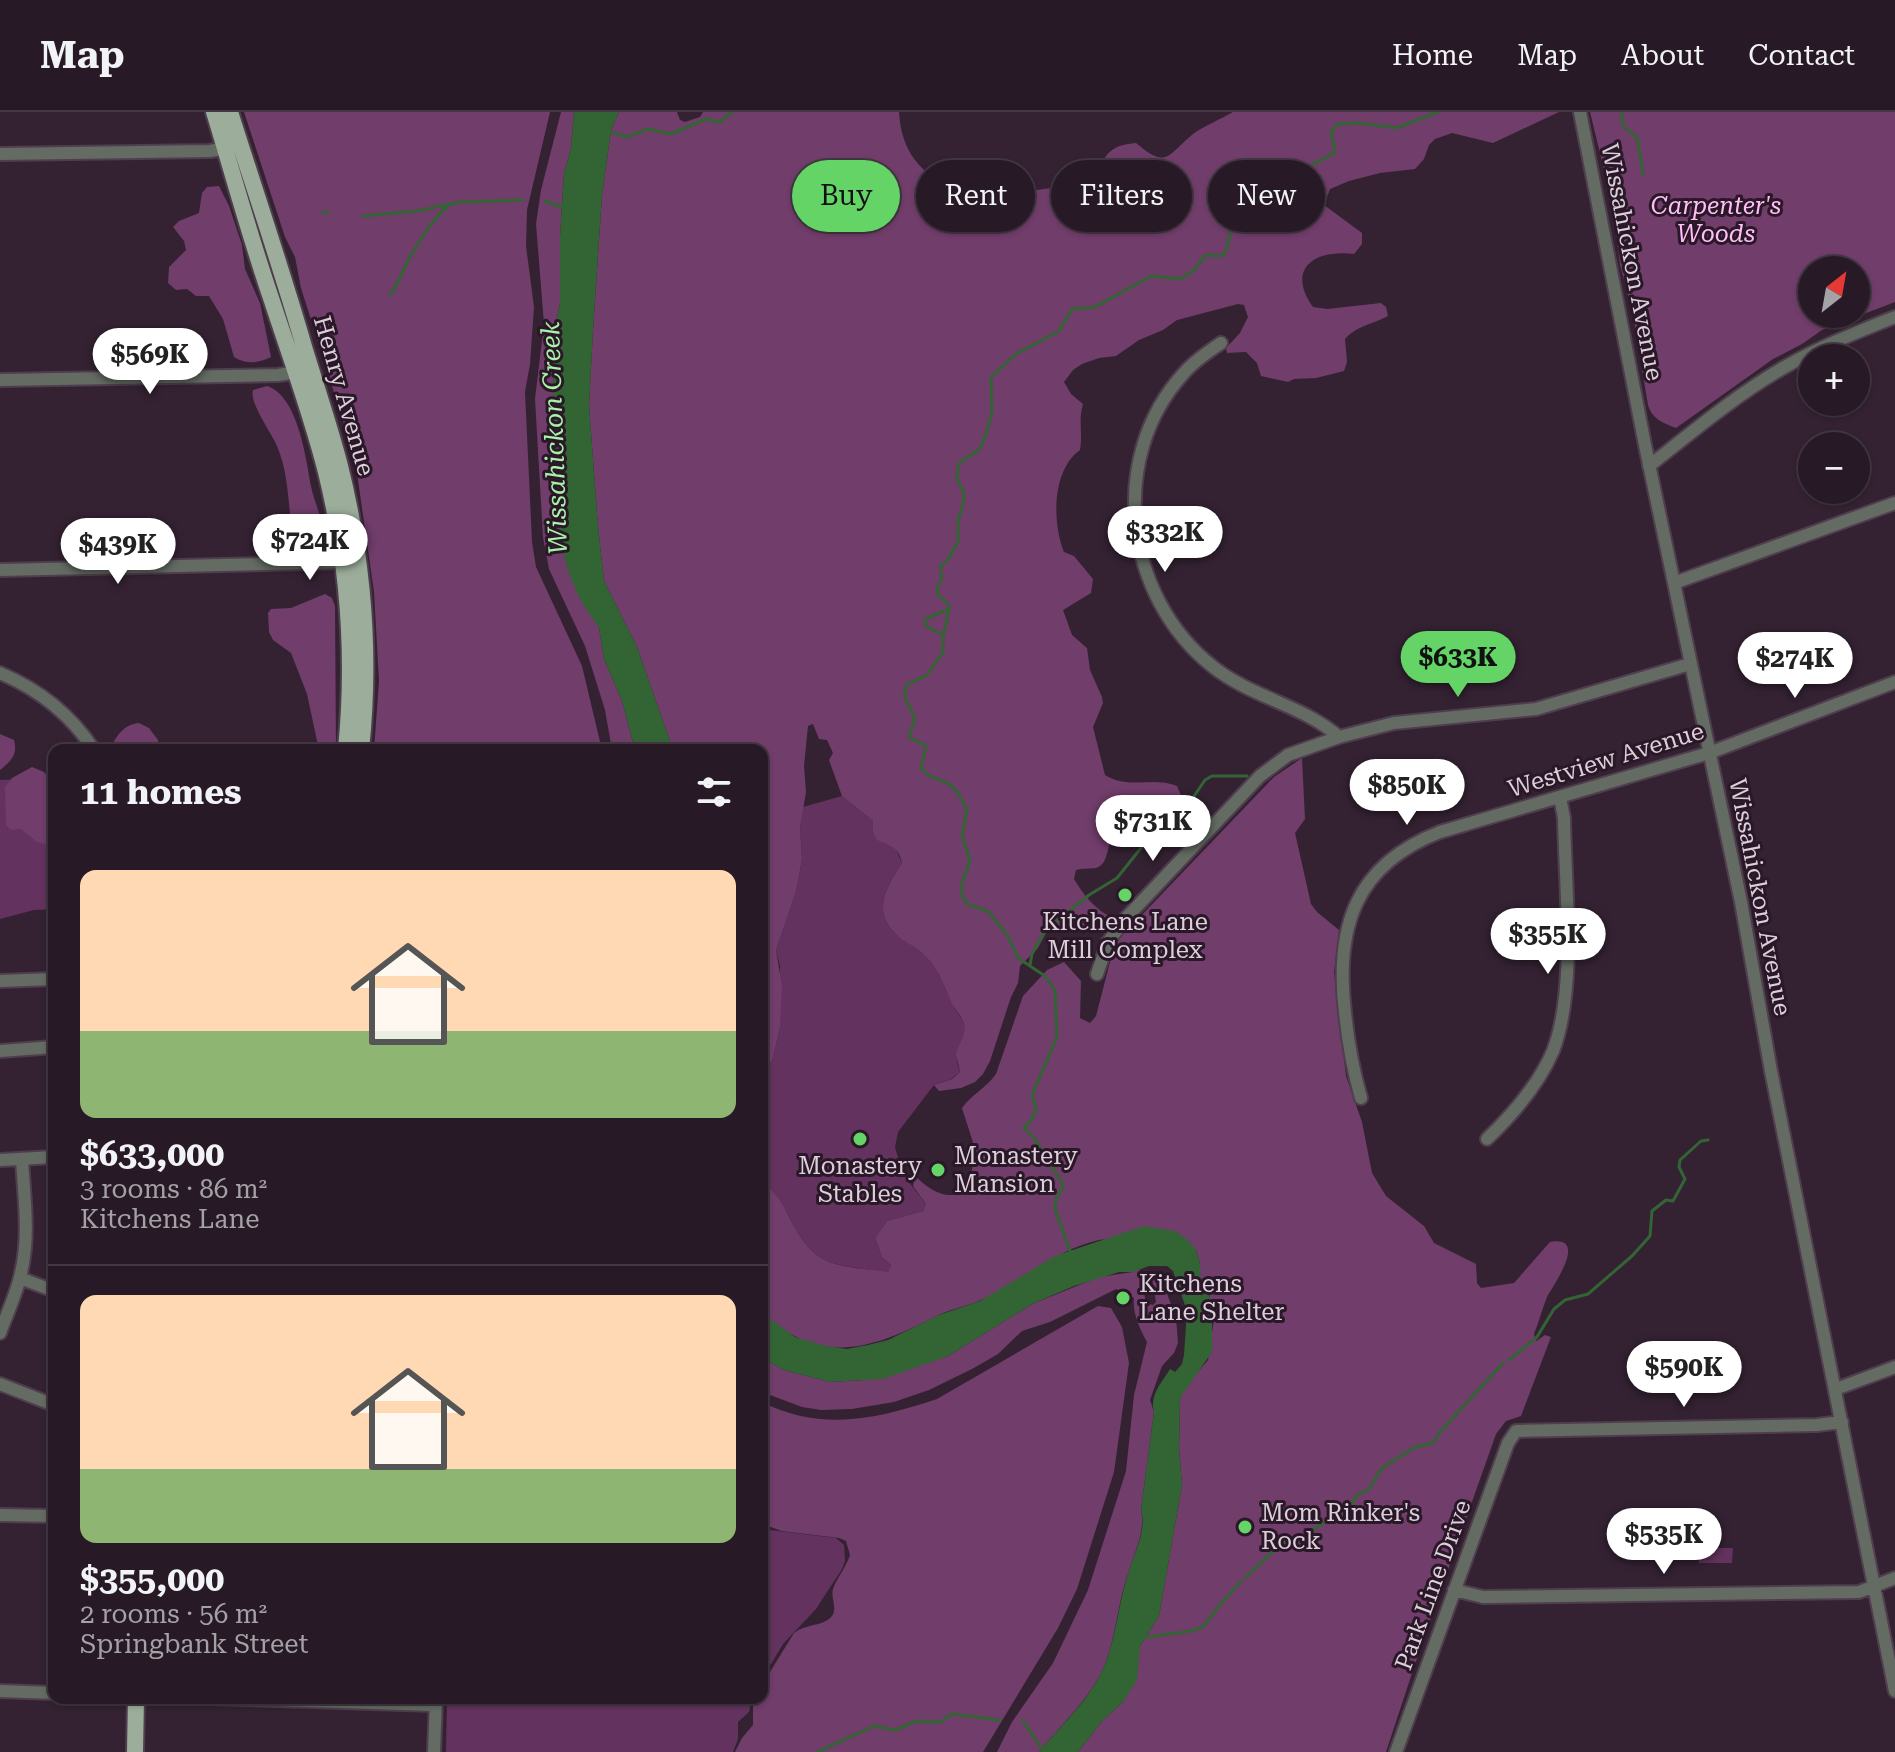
<!DOCTYPE html>
<meta charset="utf-8">
<style>
:root{--surface:#271a26;--page:#332732;--text:#f1f3f6;--muted:#a4a1a7;--line:#433843;--accent:#64d467}
body{margin:0;font-family:"Roboto Serif",serif;background:var(--page);color:var(--text);height:100vh;display:flex;flex-direction:column;font-size:30px;white-space:nowrap}
*{box-sizing:border-box;margin:0}
p{font-size:26px;color:var(--muted)}
.icon{flex:none;width:44px;height:44px;fill:none;stroke:currentColor;stroke-width:2;stroke-linecap:round;stroke-linejoin:round}
.map{position:relative;flex:1;overflow:hidden}
.panel{position:absolute;left:48px;top:632px;width:720px;height:960px;display:flex;flex-direction:column;background:var(--surface);border-radius:16px;box-shadow:0 2px 6px #0004,0 0 0 2px var(--line)}
.panel>*{flex:none}
.guide{position:absolute;left:792px;top:48px;width:760px;height:72px;display:flex;gap:16px}
.needle{width:52px;rotate:31deg}
.controls{position:absolute;left:1798px;top:144px;display:grid;gap:16px}
.controls a{display:grid;place-items:center;width:72px;height:72px;border-radius:50%;background:var(--surface);box-shadow:0 2px 6px #0004,0 0 0 2px var(--line);font-size:40px}
.price{position:absolute;translate:-50% -68px;padding:0 18px;border-radius:28px;background:#fff;color:#222;font-size:26px;line-height:52px;filter:drop-shadow(0 2px 4px #0008)}
.price::after{content:'';position:absolute;left:50%;top:48px;width:24px;height:18px;margin-left:-12px;background:inherit;clip-path:polygon(0 0,100% 0,50% 100%)}
.price.selected{background:var(--accent);color:#111}
ul{padding:0;list-style:none}
li{display:grid;align-content:center;gap:16px;height:424px;padding:0 32px}
li+li{border-top:2px solid var(--line)}
li span{display:grid;place-items:center;height:248px;border-radius:16px;color:#555}
li>.icon{margin-inline-start:auto}
span .icon{width:144px;height:144px;fill:#fffc;stroke-width:1}
li b{font-size:34px}
h2{display:flex;justify-content:space-between;align-items:center;height:96px;padding:0 32px;font-size:34px}
.chip{padding:0 28px;border-radius:36px;background:var(--surface);box-shadow:0 2px 6px #0004,0 0 0 2px var(--line);font-size:28px;line-height:72px}
.chip.selected{background:var(--accent);color:#111}
header{display:flex;align-items:center;gap:48px;box-sizing:border-box;height:112px;padding:0 40px;background:var(--surface);border-bottom:2px solid var(--line)}
header strong{font-size:38px}
nav{display:flex;gap:44px;margin-inline-start:auto;font-size:28px}
.map>svg:first-child{display:block}
</style>
<header>
<strong>Map</strong>
<nav><a>Home</a><a>Map</a><a>About</a><a>Contact</a></nav>
</header>
<div class="map">
<svg width="1895" height="1640" viewBox="0 0 1895 1640">
<rect width="100%" height="100%" fill="#342232"/>
<!-- green -->
<path fill="#63325e" d="M50,666l4,5v126l-20,1 -34,9v-139z
M842,684l31,25v11l11,11 11,4 7,16c-15,23 -31,48 -6,71 7,7 17,11 25,18 17,13 23,33 31,51 3,7 11,15 12,22 4,17 -14,22 -4,47l-9,7 -17,6 -36,47 -3,15 4,14 9,20 18,23 -3,7 -36,10 -12,17 7,19 9,8 -3,8c-17,-4 -50,-6 -63,-13 -21,-10 -32,-36 -42,-55 -4,-9 -14,-17 -21,-25v-106l10,-13 8,-33v-62l-4,-16 20,-58 6,-33 -2,-31 3,-21z
M762,1417l74,9 8,7 1,16 -3,8 -26,40 -33,35 -21,35z
M1699,1436h34l-1,15h-33z
M447,1586h305l-3,14 -11,10v17l-5,13h-287z"/>
<!-- forest -->
<path fill="#713d6b" fill-rule="evenodd" d="M244,0h306l-23,98 -1,36 8,61 -4,57 -5,28 7,150 4,25 46,99 20,84h-228l5,-69 -5,-89 -17,-119 -12,-46 -44,-139 -6,-31 -10,-20z
M561,0h13l-3,36 -7,26 -4,62v67l-6,30 -1,61 4,121 5,33 37,80 5,31 18,42 13,49h-23l-7,-40 -20,-64 -36,-77 -6,-32 -8,-138 9,-75 -8,-100 5,-34z
M619,0h58l3,8 5,2 15,-5 3,-5h196c2,31 13,52 40,69 24,-14 33,-4 53,12 36,-1 73,-4 106,-20 7,-21 15,-28 38,-30 32,27 31,12 57,-9 12,-9 27,-14 40,-22h326l-66,31 -41,-10 -17,6 -6,6 -5,14 -9,10 -35,4 -31,8 -19,8 -6,16 38,28v11l-8,10c-40,-5 -68,15 -41,53l14,2 54,-6 5,4 2,9c-17,9 -30,9 -43,23l2,23 -3,9 -28,7 -22,1 -6,3 -27,-6 -4,-13 -11,-11 -19,1 -1,-5 14,-15 8,-16 -4,-12 -6,-1 -61,16 -14,10 -24,10 -23,16 -17,2 -17,6 -9,6 -9,12 7,12 12,10c-5,17 0,30 -3,46 -28,20 -28,72 -16,102l10,4 19,23 -2,14 -28,17 9,25 15,13 3,22 12,27 1,6 -10,24 12,48c24,15 47,1 72,11l6,14 -18,25 -11,-1 -9,6 -27,1c-13,8 -7,33 -22,37 -7,1 -13,0 -20,2l-2,9c9,15 20,29 35,37l1,6c-20,16 -39,4 -62,7l-10,19 -18,18 -2,17 -7,14 -21,64 -7,13 -8,8 -14,6 -22,3 -5,-6 18,-6 8,-7 -4,-18c2,-10 10,-17 8,-29 -1,-7 -8,-15 -12,-21 -8,-19 -14,-38 -31,-52 -8,-7 -18,-10 -25,-18 -25,-23 -9,-48 6,-71 -3,-16 -12,-17 -25,-23l-4,-8v-11l-31,-25 -13,-36 4,-7 -6,-13 -8,-1 -6,-15 -5,2 -4,40 2,26 -6,36 2,31 -6,33 -20,58 6,36 -2,42 -8,33 -10,13v-324h-89l-36,-103 -33,-66 -6,-54 -9,-122 4,-75 9,-135 9,-65z
M1590,0h305v190l-73,28 -20,14 -29,15 -97,69c-13,-5 -24,-9 -28,-23l-16,-96 -12,-44 -6,-54zM1812,158h44v44h-44z
M219,74l10,20 13,39 3,24 15,34 11,54c-13,6 -24,8 -37,0l-11,-38 -14,-23h-13l-9,-7 -11,1 -8,-7 1,-16 17,-17 -2,-9 -11,-14 6,-6 20,-8 3,-20 5,-6z
M267,274c31,10 39,72 44,100 3,18 19,44 7,61 -7,3 -18,4 -23,-1 -8,-33 -4,-67 -18,-100 -6,-14 -28,-43 -24,-56z
M325,482l7,4 3,8 1,144h-17l-12,-56 -16,-41 -18,-13 -4,-8 -1,-19 3,-4 20,-1z
M139,611l10,5 9,12v10h-48c5,-13 14,-26 29,-27z
M0,622l14,6c4,15 -3,21 -14,30z
M1302,646l3,61 -10,14 16,71 6,8 22,18 -5,42 12,104 16,46 10,51 14,23 38,30 10,17 42,21 1,19 4,5 33,-5 36,-41c40,-7 2,45 -3,55 -5,12 -8,25 -13,37l2,7 9,-6 6,2 -30,79 -15,5 -10,13 -76,215 -34,103h-308l24,-31 21,-19 17,-56 19,-30 23,-131 -3,-37 1,-50 6,-12 22,-26 6,-41 -5,-26 -10,-17 1,-12 -4,-14c-20,-2 -81,-14 -97,-10 -44,10 -78,41 -118,60 -15,7 -32,9 -46,17 -64,32 -113,50 -173,-4v-133c7,8 17,16 21,25 10,19 21,45 42,55 15,8 45,9 63,12l3,-7 -9,-8 -7,-19 12,-17 36,-10 3,-7 -13,-18 2,-10c16,15 32,26 53,14l5,-26 4,-9 -15,-47c9,-13 24,-20 34,-34l27,-78 24,-26 17,-8 17,19 -1,37 10,5 6,-7 19,-73 159,-166z
M32,655l12,5 10,12v63l-17,-5 -16,-13 -10,1 -5,-5 -1,-38 7,-9z
M1139,1156l7,35 7,2 3,-3 -4,-23 9,2 3,5 12,31 2,26 -4,10 -12,13 -12,34 4,12 -13,97c5,23 -7,44 -13,65 -11,31 -12,66 -25,95 -15,32 -42,56 -64,83h-42l15,-30 41,-59 35,-73 38,-119 8,-76 13,-53c-7,-12 -15,-30 -13,-44l-18,-9 -66,33 -28,9 -24,23 -26,15 -43,21 -35,12 -42,7 -31,1 -19,-3 -40,-15v-34l22,12 46,12 35,-2 83,-24 84,-52 67,-27 34,-5z
M1098,1194l13,2 11,19 7,36 -15,109 -37,117 -19,39 -75,124h-248l7,-14 11,-13v-27h9v-13l32,-52c12,-9 26,-7 35,-14 11,-9 1,-19 4,-30 4,-11 13,-22 17,-34l-4,-14 -7,-3 -57,-7 -20,-7v-122c60,30 115,17 175,-3z"/>
<!-- water -->
<path fill="#326533" d="M574,0h45l-8,18 -9,65 -9,135 -4,75 9,122 6,54 33,66 36,103h-38l-13,-49 -18,-42 -5,-31 -18,-27 -12,-27 -7,-26 -5,-33 -4,-121 1,-61 6,-30v-67l4,-62 7,-26z
M1144,1114l31,5 13,9 8,10 4,14 1,18 11,19v51l-32,46 -1,50 3,37 -23,131 -19,30 -3,34 -14,22 -21,19 -24,31h-39c22,-27 49,-50 64,-83 13,-29 15,-64 25,-95 6,-21 19,-42 13,-65l13,-97c-5,-16 8,-30 16,-43l5,3 7,-8 2,-9 3,-44 -14,-40 -6,-5h-18l-16,6h-14l-45,14 -42,18 -84,52 -65,23 -53,3 -46,-12 -22,-12v-45l33,24 31,9 21,3 21,-4 20,-5 51,-25 41,-14 75,-45z"/>
<g fill="none" stroke-linecap="round" stroke-linejoin="round">
<!-- stream -->
<path stroke="#326533" stroke-width="3" d="M1623,0c-5,13 5,19 14,25l6,37
M611,20l16,5 21,-8 23,5 35,-15 14,3 12,-10
M545,89l19,7
M323,100l5,1
M363,104l54,-5 43,-9 63,-2
M390,183c10,-13 13,-27 22,-41 10,-17 21,-35 36,-48
M943,523l-17,-9 -1,-3 1,-4 23,-10
M1030,853l2,-11 13,-23 44,-36 28,-17 24,-30 16,-13 6,-2 25,-28 17,-25 7,-4h35
M1070,1139l-15,-42 1,-10 7,-13c-3,-10 -10,-15 -15,-24 -9,-14 -9,-22 -24,-34l10,-12 2,-8 -4,-13 25,-58 -2,-47 -10,-14 -27,-18 -10,-22 -20,-25 -21,-7 -5,-9 -1,-8 9,-27 -8,-24 5,-26c-6,-11 -10,-23 -22,-28 -10,-4 -15,-4 -24,-14l5,-22 -17,-9 6,-19 -10,-20v-8l3,-6 19,-9 16,-23v-15l6,-28 -1,-5 -10,-9 -1,-6 5,-12 -2,-10 10,-10 8,-16v-19l6,-23 -1,-8 -6,-12 1,-12 3,-6 15,-9 6,-7 10,-31 -1,-37 25,-23 43,-23 13,-22 23,-2 56,-31 30,3 13,-9 12,-15 16,1 4,-5 5,-20 17,-10 23,-26 21,-12 10,-13 31,-16 2,-4 -4,-18 7,-8 21,-1 38,5 41,-16
M1509,1248l28,-23 17,-28 11,-9 23,-6 44,-38 18,-20 2,-25 14,-11 7,1 12,-22 -6,-12 1,-7 21,-19 7,-1
M1245,1466l38,-36 19,-5 32,-21 12,-2 11,-19 12,-6 13,-21 33,-21 18,-4 7,-11 63,-69
M1140,1526l51,-7 12,-4 15,-20 23,-26
M1023,1609l21,31
M817,1640l57,-26 21,4 22,-9 23,1 12,-8 48,6"/>
<!-- minor casing -->
<g stroke="#4f3e4d" stroke-width="16">
<path id="minor" d="M1580,0l65,333 96,457 30,169 124,620
M0,42l210,-3 23,-4
M1221,231c-13,9 -27,18 -37,30 -78,85 -59,224 28,293 38,31 93,40 127,71
M0,268l278,-5 26,-4
M1649,354c43,-34 86,-70 134,-98 36,-21 74,-36 112,-51
M0,458l349,-8
M1674,471l221,-80
M0,561c38,16 71,42 94,77
M1097,862l11,-32 17,-23 135,-143 28,-21 51,-18 55,-14 142,-14 154,-45
M0,869l54,-2
M0,939l54,-4
M1361,986c-8,-28 -13,-56 -16,-85 -10,-84 9,-148 95,-181l269,-79 186,-71
M1487,1027c25,-24 52,-55 66,-88 24,-62 12,-165 11,-233l-4,-21
M0,1048l54,-3
M20,1166l34,13
M0,1221c7,-20 17,-40 21,-60 9,-37 3,-76 1,-114
M0,1272l54,21
M1836,1277l59,-22
M0,1403l54,1
M1454,1478l29,7 376,-5 36,-14
M0,1579l54,2
M214,1586l221,7
M434,1640l2,-53
M1396,1640l112,-309 8,-12 301,-6 25,-3"/>
</g>
<!-- major casing -->
<g stroke="#4f3e4d" stroke-width="20">
<path id="major" d="M214,0c19,62 36,125 57,186 19,58 40,115 55,174 22,90 29,186 20,278
M230,0c25,79 52,158 75,238 12,39 25,77 35,116 23,92 31,190 21,284
M135,1640l1,-54"/>
</g>
<!-- minor -->
<use href="#minor" stroke="#636b62" stroke-width="12"/>
<!-- major -->
<use href="#major" stroke="#9cae9b" stroke-width="16"/>
</g>
<!-- markers -->
<g fill="#64d467" stroke="#2a1828" stroke-width="3">
<circle cx="1125" cy="783" r="8"/>
<circle cx="860" cy="1027" r="8"/>
<circle cx="938" cy="1058" r="8"/>
<circle cx="1123" cy="1186" r="8"/>
<circle cx="1245" cy="1415" r="8"/>
</g>
<g text-anchor="middle" stroke-width="6" stroke-linejoin="round" paint-order="stroke">
<!-- park labels -->
<g font-size="24" font-style="italic" fill="#ffbff6" stroke="#2a1828">
<text x="1716" y="102">Carpenter's<tspan x="1716" dy="28">Woods</tspan></text>
</g>
<!-- street labels -->
<g font-size="24" fill="#dbcfd9" stroke="#2a1828">
<text transform="translate(1632 150) rotate(79)" y="8">Wissahickon Avenue</text>
<text transform="translate(344 284) rotate(74)" y="8">Henry Avenue</text>
<text transform="translate(1606 648) rotate(-17)" y="8">Westview Avenue</text>
<text transform="translate(1760 785) rotate(79)" y="8">Wissahickon Avenue</text>
<text transform="translate(1433 1473) rotate(-70)" y="8">Park Line Drive</text>
</g>
<!-- poi labels -->
<g font-size="24" fill="#dbcfd9" stroke="#2a1828" text-anchor="start">
<text x="1125" y="818" text-anchor="middle">Kitchens Lane<tspan x="1125" dy="28">Mill Complex</tspan></text>
<text x="954" y="1052">Monastery<tspan x="954" dy="28">Mansion</tspan></text>
<text x="860" y="1062" text-anchor="middle">Monastery<tspan x="860" dy="28">Stables</tspan></text>
<text x="1139" y="1180">Kitchens<tspan x="1139" dy="28">Lane Shelter</tspan></text>
<text x="1261" y="1409">Mom Rinker's<tspan x="1261" dy="28">Rock</tspan></text>
</g>
<!-- water labels -->
<g font-size="26" font-style="italic" fill="#a8f3a7" stroke="#2a1828">
<text transform="translate(554 326) rotate(-92)" y="9">Wissahickon Creek</text>
</g>
</g>
</svg>
<div class="controls">
<a><svg class="needle" viewBox="-14 -14 28 28"><path d="M0-13l5 13h-10z" fill="#e53935"/><path d="M0 13l5-13h-10z" fill="#a4a1a7"/></svg></a>
<a>+</a>
<a>−</a>
</div>
<b class="price" style="left:150px;top:284px">$569K</b>
<b class="price" style="left:1165px;top:462px">$332K</b>
<b class="price" style="left:310px;top:470px">$724K</b>
<b class="price" style="left:118px;top:474px">$439K</b>
<b class="price selected" style="left:1458px;top:587px">$633K</b>
<b class="price" style="left:1795px;top:588px">$274K</b>
<b class="price" style="left:1407px;top:715px">$850K</b>
<b class="price" style="left:1153px;top:751px">$731K</b>
<b class="price" style="left:1548px;top:864px">$355K</b>
<b class="price" style="left:1684px;top:1297px">$590K</b>
<b class="price" style="left:1664px;top:1464px">$535K</b>
<div class="guide">
<a class="chip selected">Buy</a>
<a class="chip">Rent</a>
<a class="chip">Filters</a>
<a class="chip">New</a>
</div>
<section class="panel">
<h2>11 homes<svg class="icon" aria-label="filters" viewBox="0 0 24 24"><path d="M4 7h16M4 17h16"/><circle cx="9" cy="7" r="2"/><circle cx="15" cy="17" r="2"/></svg></h2>
<ul>
<li><span style="background:linear-gradient(#ffd9b3 65%,#8fb573 0)"><svg class="icon" aria-label="home" viewBox="0 0 24 24"><path d="M3 11l9-7 9 7M6 9v11h12V9"/></svg></span><div><b>$633,000</b><p>3 rooms · 86 m²</p><p>Kitchens Lane</p></div></li>
<li><span style="background:linear-gradient(#ffd9b3 70%,#8fb573 0)"><svg class="icon" aria-label="home" viewBox="0 0 24 24"><path d="M3 11l9-7 9 7M6 9v11h12V9"/></svg></span><div><b>$355,000</b><p>2 rooms · 56 m²</p><p>Springbank Street</p></div></li>
</ul>
</section>
</div>
